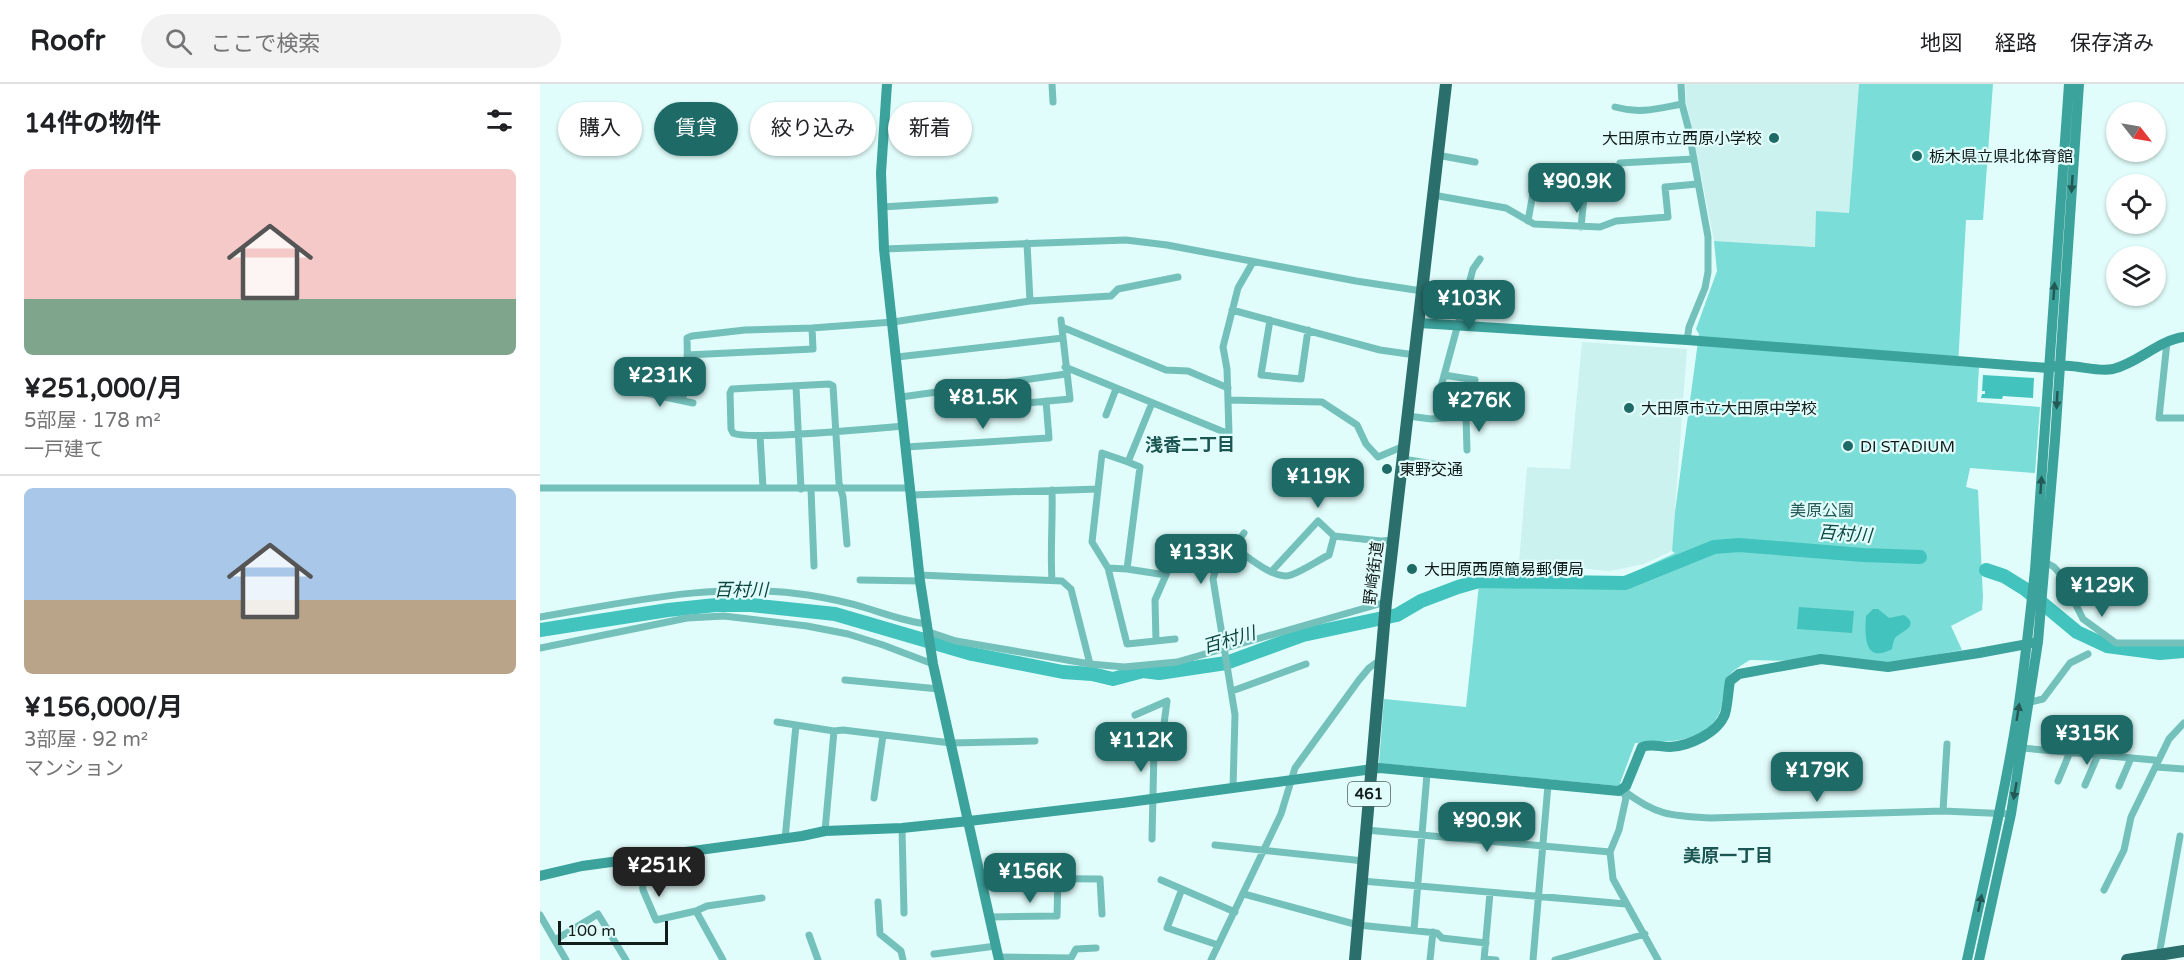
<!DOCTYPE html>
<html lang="ja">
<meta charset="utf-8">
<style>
:root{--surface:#fff;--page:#f2f2f2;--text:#202124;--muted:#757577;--line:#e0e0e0;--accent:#1e6a66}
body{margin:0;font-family:"Varela Round","Noto Sans JP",sans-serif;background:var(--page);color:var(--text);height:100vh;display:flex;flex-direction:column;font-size:22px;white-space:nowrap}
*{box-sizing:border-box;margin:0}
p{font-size:20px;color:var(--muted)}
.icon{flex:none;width:33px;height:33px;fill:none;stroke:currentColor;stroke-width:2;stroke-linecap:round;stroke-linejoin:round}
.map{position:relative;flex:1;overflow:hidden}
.side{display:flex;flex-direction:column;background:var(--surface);width:540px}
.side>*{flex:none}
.banner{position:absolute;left:18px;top:18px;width:570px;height:54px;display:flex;gap:12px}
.needle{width:39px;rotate:121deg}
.fabs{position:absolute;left:1566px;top:18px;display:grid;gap:12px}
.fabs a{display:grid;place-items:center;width:60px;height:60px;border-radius:50%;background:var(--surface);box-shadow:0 2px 4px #0004;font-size:30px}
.scale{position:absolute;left:18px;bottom:15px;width:110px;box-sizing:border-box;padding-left:6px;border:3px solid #111c1b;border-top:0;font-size:16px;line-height:21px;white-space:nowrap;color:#111c1b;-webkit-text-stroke:4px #e1fdfb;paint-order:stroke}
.price{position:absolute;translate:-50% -51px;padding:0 14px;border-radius:12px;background:var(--accent);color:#fff;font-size:20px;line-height:39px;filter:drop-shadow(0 2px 3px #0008)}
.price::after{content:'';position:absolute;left:50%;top:36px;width:18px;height:14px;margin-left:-9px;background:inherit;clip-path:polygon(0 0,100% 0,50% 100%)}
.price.on{background:#222;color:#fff}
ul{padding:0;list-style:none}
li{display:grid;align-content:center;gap:12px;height:318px;padding:0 24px}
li+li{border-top:2px solid var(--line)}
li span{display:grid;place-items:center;height:186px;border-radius:9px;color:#555}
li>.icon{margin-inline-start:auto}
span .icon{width:108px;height:108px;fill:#fffc;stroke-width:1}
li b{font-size:26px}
h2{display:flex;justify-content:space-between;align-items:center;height:72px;padding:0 24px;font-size:26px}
.chip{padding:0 21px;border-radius:27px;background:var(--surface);box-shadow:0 2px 4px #0004;font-size:21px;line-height:54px}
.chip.on{background:var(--accent);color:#fff}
header{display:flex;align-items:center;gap:36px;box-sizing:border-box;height:84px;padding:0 30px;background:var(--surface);border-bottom:2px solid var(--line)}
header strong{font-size:28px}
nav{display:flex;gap:33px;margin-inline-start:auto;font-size:21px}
.search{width:420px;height:54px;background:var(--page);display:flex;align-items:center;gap:15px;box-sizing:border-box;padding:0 21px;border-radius:33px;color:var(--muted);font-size:22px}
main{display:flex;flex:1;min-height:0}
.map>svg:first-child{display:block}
</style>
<header>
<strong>Roofr</strong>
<div class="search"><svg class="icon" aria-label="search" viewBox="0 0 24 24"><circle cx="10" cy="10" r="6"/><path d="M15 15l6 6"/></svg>ここで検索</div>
<nav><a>地図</a><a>経路</a><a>保存済み</a></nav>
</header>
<main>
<section class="side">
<h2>14件の物件<svg class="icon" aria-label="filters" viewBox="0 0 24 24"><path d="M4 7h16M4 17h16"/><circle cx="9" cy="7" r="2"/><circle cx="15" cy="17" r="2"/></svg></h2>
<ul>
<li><span style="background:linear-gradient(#f6c9c9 70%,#7fa58c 0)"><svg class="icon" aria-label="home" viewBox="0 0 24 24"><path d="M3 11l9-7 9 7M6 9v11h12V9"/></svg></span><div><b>¥251,000/月</b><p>5部屋 · 178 m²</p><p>一戸建て</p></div></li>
<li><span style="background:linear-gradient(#a9c7e8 60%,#b9a48a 0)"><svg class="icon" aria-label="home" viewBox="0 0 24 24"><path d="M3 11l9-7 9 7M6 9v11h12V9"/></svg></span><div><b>¥156,000/月</b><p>3部屋 · 92 m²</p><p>マンション</p></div></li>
</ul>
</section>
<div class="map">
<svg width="1644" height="876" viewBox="0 0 1644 876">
<rect width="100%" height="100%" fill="#e1fdfb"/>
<!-- built -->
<path fill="#ccf2ef" d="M1145,0h174l-10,129 -34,34 -101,-6 -28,-140z
M1042,258l105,7 -15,202 -28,13 -34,7 -91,-8 8,-96 43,2z"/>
<!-- green -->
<path fill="#7addd7" d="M1319,0h134l-10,136h-17l-8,146 21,1 -2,35 63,5 -5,66 -65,-5 -4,19 12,3 5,107 -1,13 -31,16 11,24 -73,13 -139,-3c-6,4 -18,10 -22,17 -5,11 -4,25 -9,37 -15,30 -55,28 -84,29l-16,43 -240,-23 5,-64 82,8 14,-132 26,-4 79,5h41l49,-23 -3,-2 3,-39 24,-178 -3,-5 21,-58 -3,-30 101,6 1,-36 33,2z"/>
<!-- water -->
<path fill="#43c3bd" d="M1443,291l51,3 -1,20 -30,-2 -1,3 -21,-1 1,-4h3v-3h-3z
M1259,523l55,4 -2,22 -55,-4z
M1333,525h5l11,9 15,-3c17,12 -3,16 -9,23 -2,4 -2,6 -3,11 -29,16 -27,-16 -26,-33z"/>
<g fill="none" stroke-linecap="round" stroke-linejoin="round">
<!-- river -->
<path stroke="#43c3bd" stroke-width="14" d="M1446,486l18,6 21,13 52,43 30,14 53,7 24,-2
M0,546l128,-20 48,-5h35l84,9 137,40 91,18 29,2 21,5 30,-8 16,2 67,-10 77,-28 94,-20 24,-14 37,-14 21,-6 146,2 89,-36 25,-2 124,10 57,2"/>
<!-- street -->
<path stroke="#74c1bc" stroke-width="7" d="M512,0l1,18
M1141,0l1,20 6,23 20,110v35l-3,16 -16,39 -2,13
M1075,23c25,7 41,2 67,-3
M897,71l38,7
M1080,79l73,-4
M893,111l73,13 28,16 66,3 16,-6 52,-4 -3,-30 32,-3
M342,123l113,-7
M988,137l7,-39 50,6 -4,39
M487,159l3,58
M344,165l242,-9 41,5 189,36 66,10
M692,226l148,40 35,5
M730,236l-9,55 40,4 7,-49
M522,243l104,43 22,1 40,17
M1627,258l-8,76h25
M147,271l126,-6 -1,-21
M357,273l166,-19
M525,283l164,67 -2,-65 -4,-22 15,-59 15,-26
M904,291l31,5
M256,302l5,103
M92,306l61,13
M899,310l34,-125 7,-10
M361,313l165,-23
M142,315l6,-14 -1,-47 5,-2 53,-6 67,-2 81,-6 137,-21 81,-5 7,-7 60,-12
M689,316l93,2 35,23 9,19 12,13 26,-11
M612,319l-24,59 12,5 -13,102 -19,-1 19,76 48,-5
M465,321l65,-6 -9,-79
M566,331l10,-26
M868,332l23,3 45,-4
M926,333l1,33
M220,352l3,52
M366,363l143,-9 -3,-37
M863,375l42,7
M0,404h371
M271,405l3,77
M371,411l187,-6
M307,460l-4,-47 -4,-14 -6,-97 -4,-2 -97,5 -2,4 1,36 2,4c14,8 145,-5 171,-7
M694,463c13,9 41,34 57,28 13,-5 26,-14 38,-20l5,-19
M1505,478l9,5 7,8 22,44 33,24h68
M568,484l-16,-26 10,-89 26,9
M587,485l39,6 -11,25 1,41
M731,488l47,-51 16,15 47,5 13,-1
M379,491l143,6 9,8 19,75
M626,491l8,-20
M320,496l60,1
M512,496c-2,-30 1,-59 0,-90
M0,533c88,-15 178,-36 268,-22 19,3 39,7 58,13 20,6 40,14 62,16
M389,548l27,9 134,23 34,3 53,-5 209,-60
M0,564l147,-30 37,-2 83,10 41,8 35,11 50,19
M305,596l94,9
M692,607l74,-27
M1490,618l13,-3 27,-36 18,-9
M595,631l32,-14 -3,23 -10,26 -2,89
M237,638l57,9 9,-1 108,13 84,-2
M1482,664l132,12
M1616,683l28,2
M1518,697l12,-29
M1545,701l13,-30
M1579,702l12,-28
M693,704l2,-73 -22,-136 2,-7 29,-39
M1083,706c32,25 47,26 87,28l233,-7 68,3
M1083,707l3,7 -7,32 -9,22 3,27 45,81
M334,714l9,-63
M1403,727l4,-67
M362,744l2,85
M826,746l244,22
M285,747l9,-100
M245,755l11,-114
M675,761l149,16
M101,775l2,31 13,30 40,-9 11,-5 55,-8
M440,794l120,1 2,35
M621,796l74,32
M822,797l264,23
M642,805l-15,39 51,17
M1564,806l20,-40 7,-33 38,-78 15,-16
M704,810l114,31 79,8 5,5 44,5
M338,818l2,32 21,17 2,9
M156,827l27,49
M0,831l26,45
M449,833l68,-1 1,-38
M874,846l13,-156
M269,851l9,25
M15,856l43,-26 28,46
M394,870l62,-8
M1619,871l21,-119
M459,873l72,1 5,-9 20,-1
M944,875l12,1
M671,876l70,-146 14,-46 64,-88 10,-12 11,-8
M890,876l3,-28
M944,876l6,-67
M993,876l15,-175
M1015,876l90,-26"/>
<!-- secondary -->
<path stroke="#3ca29c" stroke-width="10" d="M347,0l-6,89 3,76 36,332 13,83 66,296
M879,239l268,17 361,28c23,-7 45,5 65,1 25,-6 46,-29 71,-32
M0,792l42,-10 220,-30 23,-5 77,-3 67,-7 153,-18 258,-35 239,23 7,-5 16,-39c9,-4 18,0 28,0 19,-1 48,-14 55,-33 3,-11 3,-22 5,-33l9,-7 82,-15 67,8 91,-14 59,-11
M1427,876c18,-83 38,-166 51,-250 7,-47 12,-93 17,-140l34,-486
M1439,876l32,-146 27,-172 17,-202 24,-356"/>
<!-- highway -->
<path stroke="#2b6f6c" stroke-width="12" d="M815,876l31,-358 60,-518
M1587,876l57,-9"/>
</g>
<!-- one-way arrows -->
<defs><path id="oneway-solid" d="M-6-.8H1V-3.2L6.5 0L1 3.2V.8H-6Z" transform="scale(1.5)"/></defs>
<g fill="#245855">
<use href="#oneway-solid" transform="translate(1532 100) rotate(94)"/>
<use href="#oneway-solid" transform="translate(1514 207) rotate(-86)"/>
<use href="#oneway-solid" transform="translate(1517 316) rotate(93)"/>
<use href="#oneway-solid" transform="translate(1501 401) rotate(-86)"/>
<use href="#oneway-solid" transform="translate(1478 628) rotate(-81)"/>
<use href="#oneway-solid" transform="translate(1475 707) rotate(100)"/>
<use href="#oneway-solid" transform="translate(1440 819) rotate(-78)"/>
</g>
<!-- markers -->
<g fill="#1e6a66" stroke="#e1fdfb" stroke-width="2">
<circle cx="1234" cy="54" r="6"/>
<circle cx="1377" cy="72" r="6"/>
<circle cx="1089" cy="324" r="6"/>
<circle cx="1308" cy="362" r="6"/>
<circle cx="847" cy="385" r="6"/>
<circle cx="872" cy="485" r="6"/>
</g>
<g text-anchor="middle" stroke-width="4.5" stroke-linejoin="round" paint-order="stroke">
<!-- shield labels -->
<rect fill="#e1fdfb" stroke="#4f605e" stroke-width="1.5" x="808" y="698" width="42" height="24" rx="4.5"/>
<g font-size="15" font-weight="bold" fill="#111c1b">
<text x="829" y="715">461</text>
</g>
<!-- poi labels -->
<g font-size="16" fill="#111c1b" stroke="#e1fdfb" text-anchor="start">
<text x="1222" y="60" text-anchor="end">大田原市立西原小学校</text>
<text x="1389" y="78">栃木県立県北体育館</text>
<text x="1101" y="330">大田原市立大田原中学校</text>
<text x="1320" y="368">DI STADIUM</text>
<text x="859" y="391">東野交通</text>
<text x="884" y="491">大田原西原簡易郵便局</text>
</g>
<!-- park labels -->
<g font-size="16" fill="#245956" stroke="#e1fdfb">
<text x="1282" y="432">美原公園</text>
</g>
<!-- street labels -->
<g font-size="16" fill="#111c1b" stroke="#e1fdfb">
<text transform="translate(833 489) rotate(-83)" y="6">野崎街道</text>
</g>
<!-- neighbourhood labels -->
<g font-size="18" font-weight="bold" fill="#1b5653" stroke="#e1fdfb">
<text x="650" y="367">浅香二丁目</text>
<text x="1188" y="778">美原一丁目</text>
</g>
<!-- water labels -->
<g font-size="18" font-style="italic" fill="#0d4643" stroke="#e1fdfb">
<text transform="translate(1305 450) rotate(4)" y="6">百村川</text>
<text x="201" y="512">百村川</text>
<text transform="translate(689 556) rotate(-16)" y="6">百村川</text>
</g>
</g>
</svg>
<div class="fabs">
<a><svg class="needle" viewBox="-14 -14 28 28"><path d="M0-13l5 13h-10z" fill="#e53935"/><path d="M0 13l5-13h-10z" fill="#757577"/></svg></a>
<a><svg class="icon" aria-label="locate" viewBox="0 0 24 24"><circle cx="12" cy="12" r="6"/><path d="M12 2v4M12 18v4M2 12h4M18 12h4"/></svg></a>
<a><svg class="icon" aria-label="layers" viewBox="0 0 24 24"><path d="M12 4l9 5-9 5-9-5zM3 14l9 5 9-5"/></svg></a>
</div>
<div class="scale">100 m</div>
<b class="price" style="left:1037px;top:130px">¥90.9K</b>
<b class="price" style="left:929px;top:247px">¥103K</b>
<b class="price" style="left:120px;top:324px">¥231K</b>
<b class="price" style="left:443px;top:346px">¥81.5K</b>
<b class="price" style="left:939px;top:349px">¥276K</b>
<b class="price" style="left:778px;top:425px">¥119K</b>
<b class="price" style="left:661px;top:501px">¥133K</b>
<b class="price" style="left:1562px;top:534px">¥129K</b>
<b class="price" style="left:1547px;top:682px">¥315K</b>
<b class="price" style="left:601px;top:689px">¥112K</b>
<b class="price" style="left:1277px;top:719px">¥179K</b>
<b class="price" style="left:947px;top:769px">¥90.9K</b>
<b class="price on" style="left:119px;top:814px">¥251K</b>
<b class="price" style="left:490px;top:820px">¥156K</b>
<div class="banner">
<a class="chip">購入</a>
<a class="chip on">賃貸</a>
<a class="chip">絞り込み</a>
<a class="chip">新着</a>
</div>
</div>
</main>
